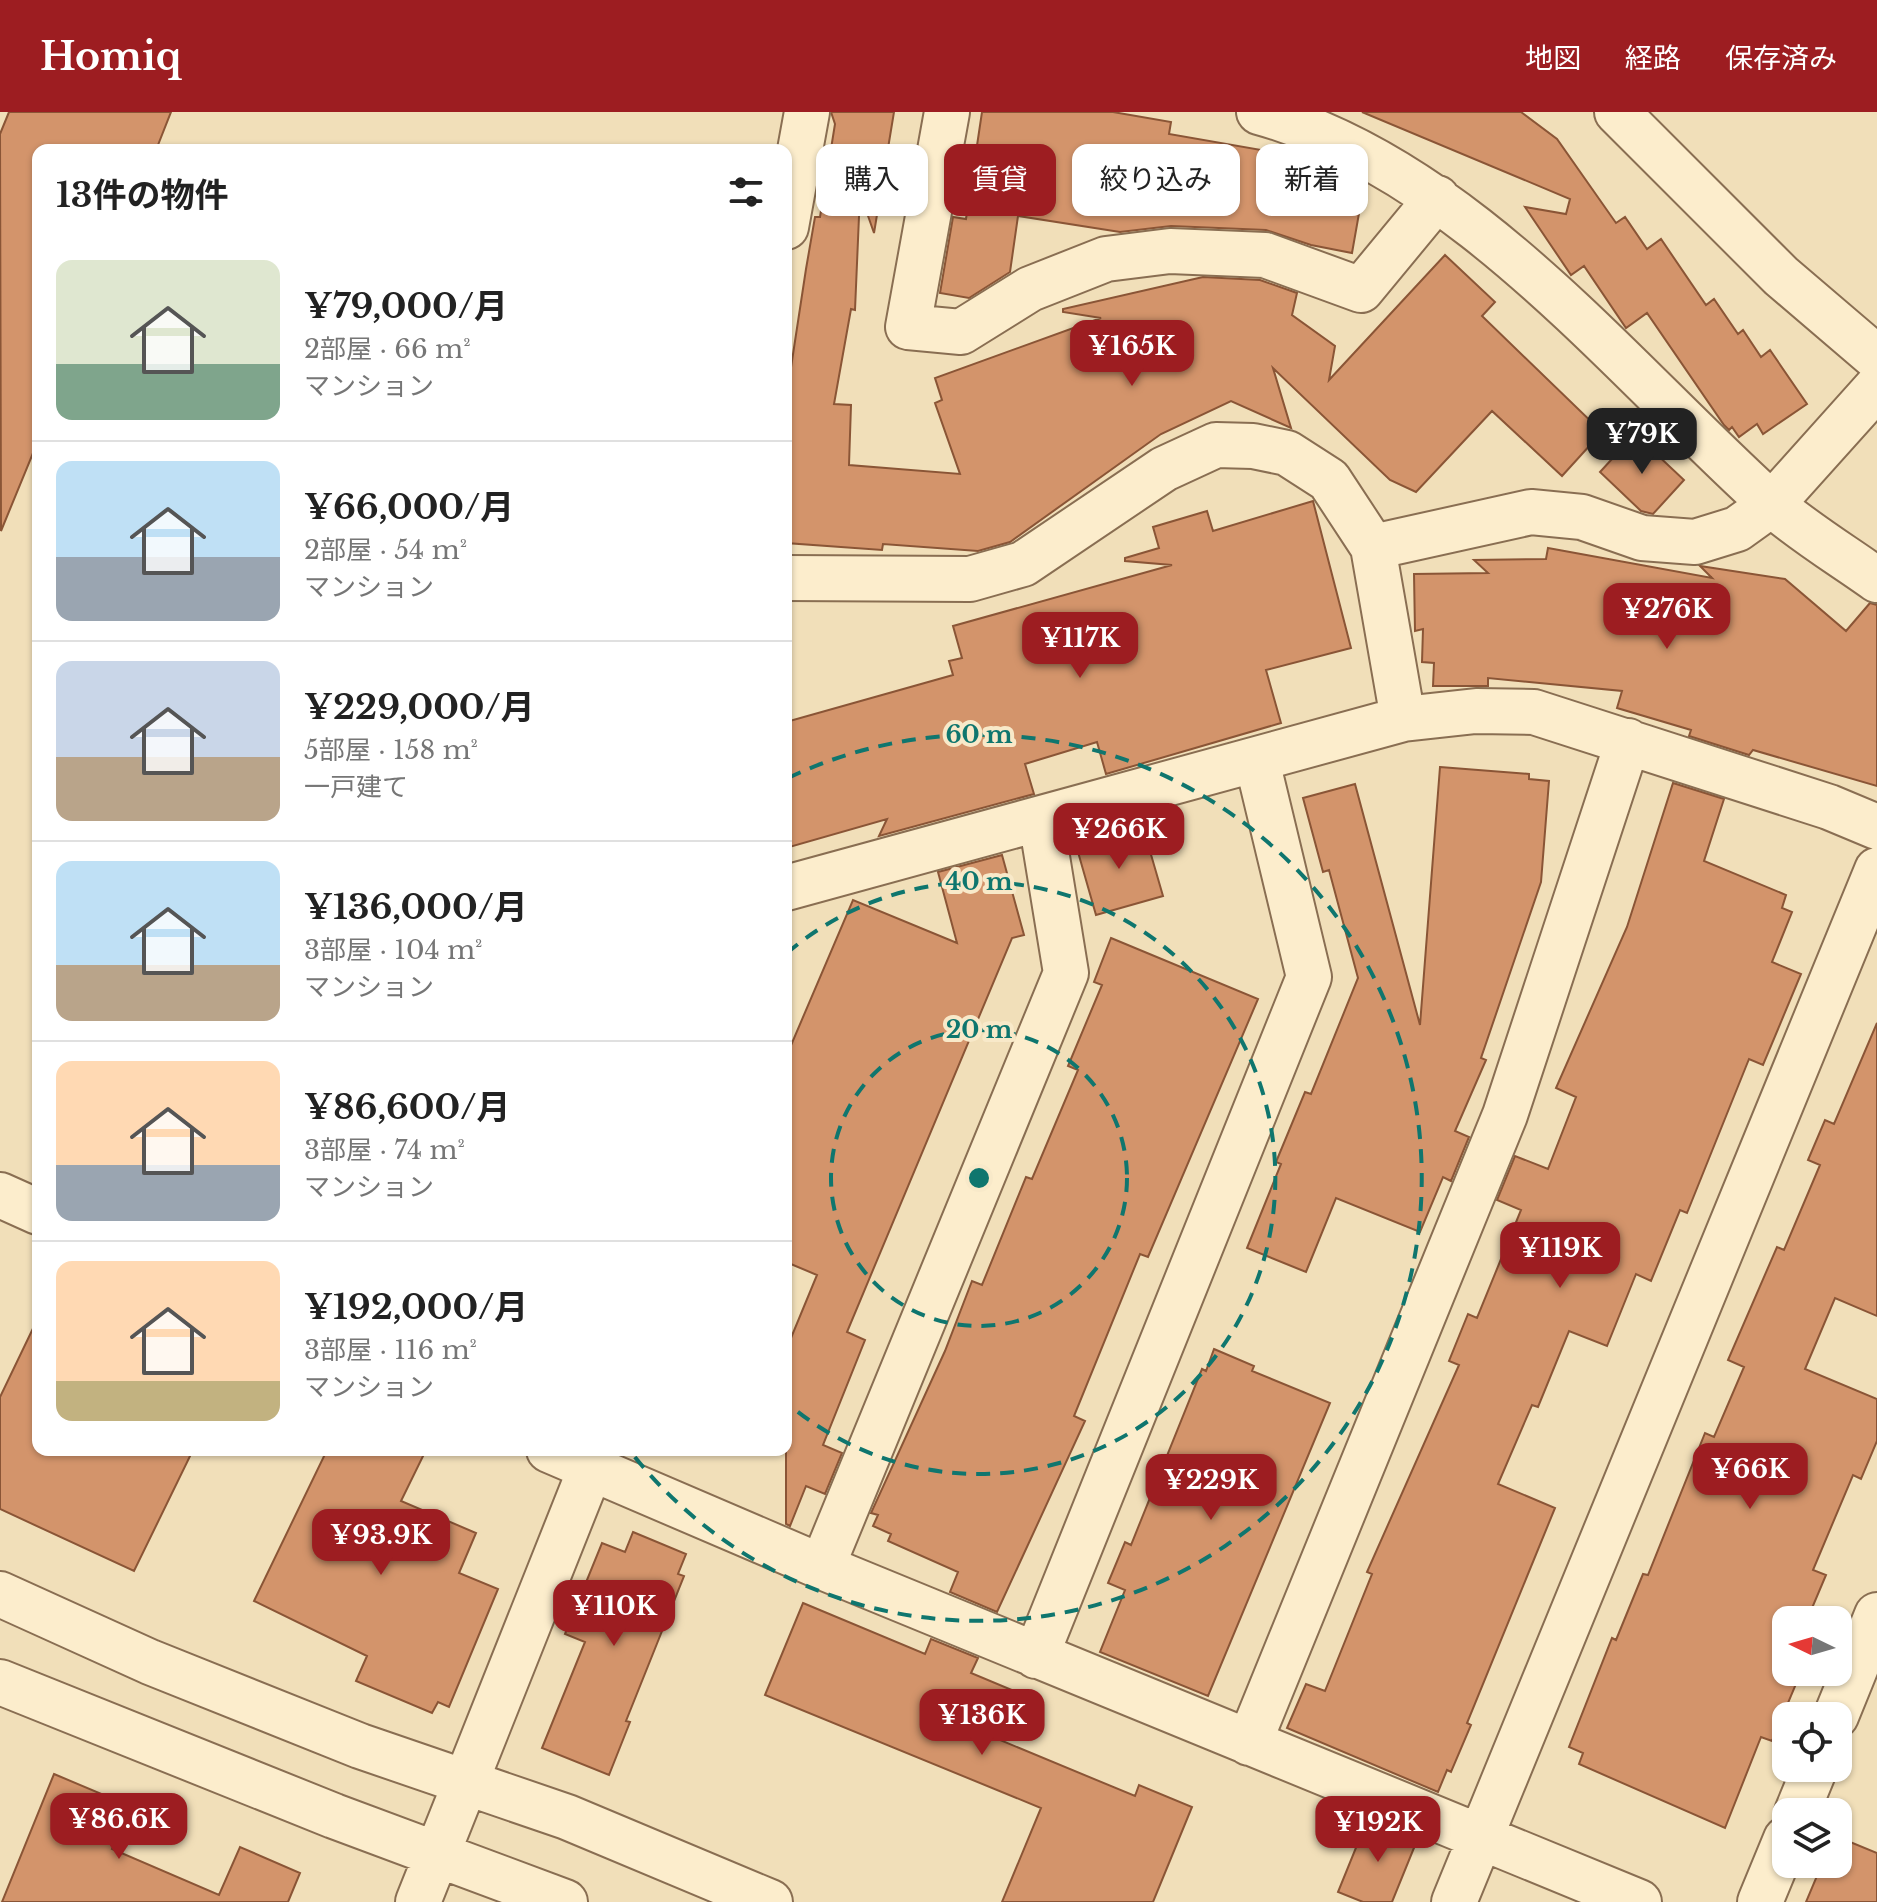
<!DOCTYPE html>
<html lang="ja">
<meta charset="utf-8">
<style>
:root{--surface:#fff;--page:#f2f2f2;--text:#222;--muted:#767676;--line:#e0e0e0;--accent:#9d1d21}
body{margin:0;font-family:"Libre Baskerville","Noto Sans JP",serif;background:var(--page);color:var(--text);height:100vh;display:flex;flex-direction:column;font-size:30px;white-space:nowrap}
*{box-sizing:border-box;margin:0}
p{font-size:26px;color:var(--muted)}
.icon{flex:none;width:44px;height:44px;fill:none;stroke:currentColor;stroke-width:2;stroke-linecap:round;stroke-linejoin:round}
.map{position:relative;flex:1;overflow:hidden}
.panel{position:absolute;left:32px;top:32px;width:760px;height:1312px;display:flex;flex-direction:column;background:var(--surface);border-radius:16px;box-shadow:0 2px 6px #0004}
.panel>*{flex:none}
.banner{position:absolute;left:816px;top:32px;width:760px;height:72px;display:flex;gap:16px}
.needle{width:52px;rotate:275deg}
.controls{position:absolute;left:1772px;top:1494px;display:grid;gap:16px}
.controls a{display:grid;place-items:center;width:80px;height:80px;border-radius:16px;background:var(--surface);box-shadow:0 2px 6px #0004;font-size:40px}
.price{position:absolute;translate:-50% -68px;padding:0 18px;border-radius:16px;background:var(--accent);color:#fff;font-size:26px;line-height:52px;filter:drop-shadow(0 2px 4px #0008)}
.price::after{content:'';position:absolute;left:50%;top:48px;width:24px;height:18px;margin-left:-12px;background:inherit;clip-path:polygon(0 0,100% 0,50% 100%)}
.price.selected{background:#222;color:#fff}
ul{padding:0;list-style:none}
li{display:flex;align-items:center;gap:24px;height:200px;padding:0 24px}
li+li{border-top:2px solid var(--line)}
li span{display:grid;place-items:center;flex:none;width:224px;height:160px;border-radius:16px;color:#555}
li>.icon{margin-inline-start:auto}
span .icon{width:96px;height:96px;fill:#fffc;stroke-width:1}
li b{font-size:34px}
h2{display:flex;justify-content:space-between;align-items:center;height:96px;padding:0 24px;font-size:34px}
.tag{padding:0 28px;border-radius:16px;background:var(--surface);box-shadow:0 2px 6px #0004;font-size:28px;line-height:72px}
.tag.selected{background:var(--accent);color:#fff}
header{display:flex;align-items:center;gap:48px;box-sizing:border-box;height:112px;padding:0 40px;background:var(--accent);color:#fff}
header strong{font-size:38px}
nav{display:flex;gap:44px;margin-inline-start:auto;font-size:28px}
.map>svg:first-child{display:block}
</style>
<header>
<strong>Homiq</strong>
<nav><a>地図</a><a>経路</a><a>保存済み</a></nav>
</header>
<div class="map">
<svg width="1877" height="1790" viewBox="0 0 1877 1790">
<rect width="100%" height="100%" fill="#f1dfb9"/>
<!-- building -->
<path fill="#d3946b" stroke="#8a5536" stroke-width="2" d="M9,0h162l-15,38h-118v291l-37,90 -1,-397z
M831,0h63l-20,121 -14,-40 -5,117 -4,-1 -17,95 17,1 -2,60 111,9 -25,-71 7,-3 -7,-22 166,-60 -38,-6v-3l140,-32 57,3 37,13 -5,22 43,31 -6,34 116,-125 50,47 -13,14 120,116 -40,44 -70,-65 -76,81 -26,-12 -117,-112 18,60 -60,-27 -70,33 -151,108 -32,9 -95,-7 -1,6 -96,-7v-143l20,-131 9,-52h5l15,-93z
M982,0h131l58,10 -2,12 98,17 -2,13 89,15 10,6 -12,68 -41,-8 -45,-15 -95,-4 -51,6 -102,-16 -8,56 -41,26 -29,-5 13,-76 13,2z
M1362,0h159l36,27 59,84 9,-6 22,32 14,-10 45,66 8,-6 24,35 5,-4 18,27 9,-7 37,54 -44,30 -6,-10 -18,13 -7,-10 -3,3 -5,-5 -77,-112 -21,15 -42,-62 -13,9 -46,-68 41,7 4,-15z
M1635,322l49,46 -31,34 -12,-3 -41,-39z
M1313,389l38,147 -85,22 15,53 -175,51 -9,-32 -72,22 9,30 -155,42 8,-17 -101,29v-126l167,-47 -4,-14 13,-3 -9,-32 219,-61 -47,-4v-3l34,-10 -6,-21 54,-16 6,20z
M1548,436l164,30 -12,-12 85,13 61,52 24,-28 7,2v181l-124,-36 -4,5 -60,-19 2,-6 -74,-22 5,-17 -134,-13v8h-55l1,-23 -12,-1 1,-33 -8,2 -1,-57 74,-1 -14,-13 72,-1z
M1440,655l89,7v5l20,2 -8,101 -60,176 5,2 -31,71 14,6 -18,44 -8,-4 -23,55 -84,-34 -30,74 -59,-24 34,-84 -5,-2 29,-70 6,2 47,-116 -29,-108 -6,2 -20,-74 52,-14 65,241z
M1673,671l51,16 -20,62 82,34 -4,13 10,4 -20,50 29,12 -38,91 -14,-6 -62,154 -7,-3 -29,71 -15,-7 -29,72 -38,-15 -31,76 -6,-2 -34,79 57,24 -88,215 4,2 -20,47 -4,-2 -9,22 -151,-64 19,-44 19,7 47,-117 -5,-2 92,-207 -10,-4 19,-47 9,4 44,-108 -24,-10 18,-44 33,13 28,-72 -20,-9 71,-161z
M1143,715l20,69 -67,19 -20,-70z
M1002,743l22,80 -12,3 -165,394 18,8 -42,105 19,8 -17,41 -19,-8 -16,40 -4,-2v-174l31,-75 -31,-13v-205l67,-157 104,43 -19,-71z
M1111,826l147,61 -110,258 -8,-3 -66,162 11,5 -88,191 -47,-20 8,-20 -70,-31 3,-7 -18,-8 5,-11 -7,-2 74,-162 27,-70 10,4 44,-108 6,2 46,-109 -10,-4 34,-81 -8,-3z
M1877,911v293l-42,-18 -30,71 72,30v42l-16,38 -8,-4 -40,95 13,5 -19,45h-21v52h15l-29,69 -11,-4 -36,91 -146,-64 4,-11 -14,-6 43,-109 4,2 27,-66 5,1 57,-142 9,4 30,-70 -16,-7 49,-113 7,3 36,-85 -12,-5 17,-40 9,4z
M38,1206v132h155l-59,121 -134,-62v-112z
M1214,1237l40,17 -2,5 78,32 -122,293 -108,-44 25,-62 -17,-7 17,-41 6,3 71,-176 4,2z
M327,1338h99l-25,51 75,32 -17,40 39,16 -49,118 -11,-5 -6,11 -76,-32 11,-25 -113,-55z
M633,1420l53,22 -8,20 6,2 -58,145 4,1 -21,53 -67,-27 43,-106 -20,-8 37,-91 23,9z
M803,1491l122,51 6,-15 47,19 -7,15 48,20 -19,47 135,56 4,-11 53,22 -39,95h-151l39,-94 -276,-113z
M54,1662l76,32 -18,43 107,46 21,-48 60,26 -12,29h-286z
M1368,1706l50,20 -26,64h-29l-25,-10z
M1838,1725l39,16v49h-71l16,-38h16z"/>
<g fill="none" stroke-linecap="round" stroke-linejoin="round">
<!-- minor casing -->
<g stroke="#896e52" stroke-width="48">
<path id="minor" d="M947,0l-39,215 53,5 69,-43 76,-30 64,-8 95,4 96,35 76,-92
M1259,0c203,56 358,252 510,390 33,29 73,53 108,78
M1617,0l164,164 96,82
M786,115l21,-115
M1373,435l158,-35 51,5 60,21 53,4 42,-13 35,-25 105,-117
M786,466l184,1 53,-15 141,-95 52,-24 37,1 34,7 42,27 44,67 30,172
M786,776l617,-169 73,-8 58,1 295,95 48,20
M0,1083l38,17
M549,1338l273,117 817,335
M822,1455l244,-594 -25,-153
M0,1482l150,68 210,84 207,71 203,85
M1036,1544l273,-679 -52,-216
M0,1570l334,134 231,86
M1836,1604l41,-101
M1249,1631l256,-628 123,-374
M1797,1700l18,-44
M418,1790l180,-452
M1454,1790l423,-1032
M1760,1790l26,-63"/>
</g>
<!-- minor -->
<use href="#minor" stroke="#fcedcc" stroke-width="44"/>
</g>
<!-- distance rings -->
<g fill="none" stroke="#0f766e" stroke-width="4" stroke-dasharray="14 10">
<circle cx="979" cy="1066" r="148"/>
<path d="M787 841A296 296 0 1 1 787 1291"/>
<path d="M788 666A443 443 0 1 1 630 1339"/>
</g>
<circle cx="979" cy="1066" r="12" fill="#0f766e" stroke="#f8e9c9" stroke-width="4"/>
<g font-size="24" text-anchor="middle" font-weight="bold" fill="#0f766e" stroke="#f8e9c9" stroke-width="8" stroke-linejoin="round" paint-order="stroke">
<text x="979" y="631">60 m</text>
<text x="979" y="778">40 m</text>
<text x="979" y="926">20 m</text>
</g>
</svg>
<div class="controls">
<a><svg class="needle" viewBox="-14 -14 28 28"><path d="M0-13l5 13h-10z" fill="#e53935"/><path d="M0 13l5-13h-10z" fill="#767676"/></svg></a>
<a><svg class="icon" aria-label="locate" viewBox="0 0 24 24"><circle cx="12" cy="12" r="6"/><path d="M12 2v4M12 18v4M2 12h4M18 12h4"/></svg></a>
<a><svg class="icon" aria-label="layers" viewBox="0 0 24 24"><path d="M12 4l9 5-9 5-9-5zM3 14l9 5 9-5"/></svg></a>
</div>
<b class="price" style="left:1132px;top:276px">¥165K</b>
<b class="price selected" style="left:1642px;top:364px">¥79K</b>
<b class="price" style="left:1667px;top:539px">¥276K</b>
<b class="price" style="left:1080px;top:568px">¥117K</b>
<b class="price" style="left:1119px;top:759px">¥266K</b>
<b class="price" style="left:1560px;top:1178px">¥119K</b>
<b class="price" style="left:1750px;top:1399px">¥66K</b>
<b class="price" style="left:1211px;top:1410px">¥229K</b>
<b class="price" style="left:381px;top:1465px">¥93.9K</b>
<b class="price" style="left:614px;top:1536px">¥110K</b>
<b class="price" style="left:982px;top:1645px">¥136K</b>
<b class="price" style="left:119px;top:1749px">¥86.6K</b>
<b class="price" style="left:1378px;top:1752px">¥192K</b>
<div class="banner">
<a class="tag">購入</a>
<a class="tag selected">賃貸</a>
<a class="tag">絞り込み</a>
<a class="tag">新着</a>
</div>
<section class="panel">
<h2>13件の物件<svg class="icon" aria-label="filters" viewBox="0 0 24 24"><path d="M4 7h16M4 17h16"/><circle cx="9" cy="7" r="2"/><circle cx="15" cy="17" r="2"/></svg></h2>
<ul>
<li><span style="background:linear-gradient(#dfe7d0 65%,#7fa58c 0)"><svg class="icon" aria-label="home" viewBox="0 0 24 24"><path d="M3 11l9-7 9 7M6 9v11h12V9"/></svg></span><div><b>¥79,000/月</b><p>2部屋 · 66 m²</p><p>マンション</p></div></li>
<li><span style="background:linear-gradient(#bfe0f5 60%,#9aa5b1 0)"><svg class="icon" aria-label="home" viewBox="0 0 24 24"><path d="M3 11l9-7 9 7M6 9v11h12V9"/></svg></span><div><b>¥66,000/月</b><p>2部屋 · 54 m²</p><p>マンション</p></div></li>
<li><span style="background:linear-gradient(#c9d6e8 60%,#b9a48a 0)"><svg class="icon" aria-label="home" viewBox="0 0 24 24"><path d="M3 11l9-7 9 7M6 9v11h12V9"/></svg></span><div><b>¥229,000/月</b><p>5部屋 · 158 m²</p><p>一戸建て</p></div></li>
<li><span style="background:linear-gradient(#bfe0f5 65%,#b9a48a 0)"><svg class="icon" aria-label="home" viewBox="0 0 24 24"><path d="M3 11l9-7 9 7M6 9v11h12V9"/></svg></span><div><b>¥136,000/月</b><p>3部屋 · 104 m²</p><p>マンション</p></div></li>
<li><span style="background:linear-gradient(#ffd9b3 65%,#9aa5b1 0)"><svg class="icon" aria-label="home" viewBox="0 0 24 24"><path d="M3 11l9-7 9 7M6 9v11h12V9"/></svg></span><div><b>¥86,600/月</b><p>3部屋 · 74 m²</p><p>マンション</p></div></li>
<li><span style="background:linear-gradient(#ffd9b3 75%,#c2b280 0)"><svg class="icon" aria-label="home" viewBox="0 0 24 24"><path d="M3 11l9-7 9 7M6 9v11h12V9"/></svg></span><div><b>¥192,000/月</b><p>3部屋 · 116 m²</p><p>マンション</p></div></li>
</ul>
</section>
</div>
